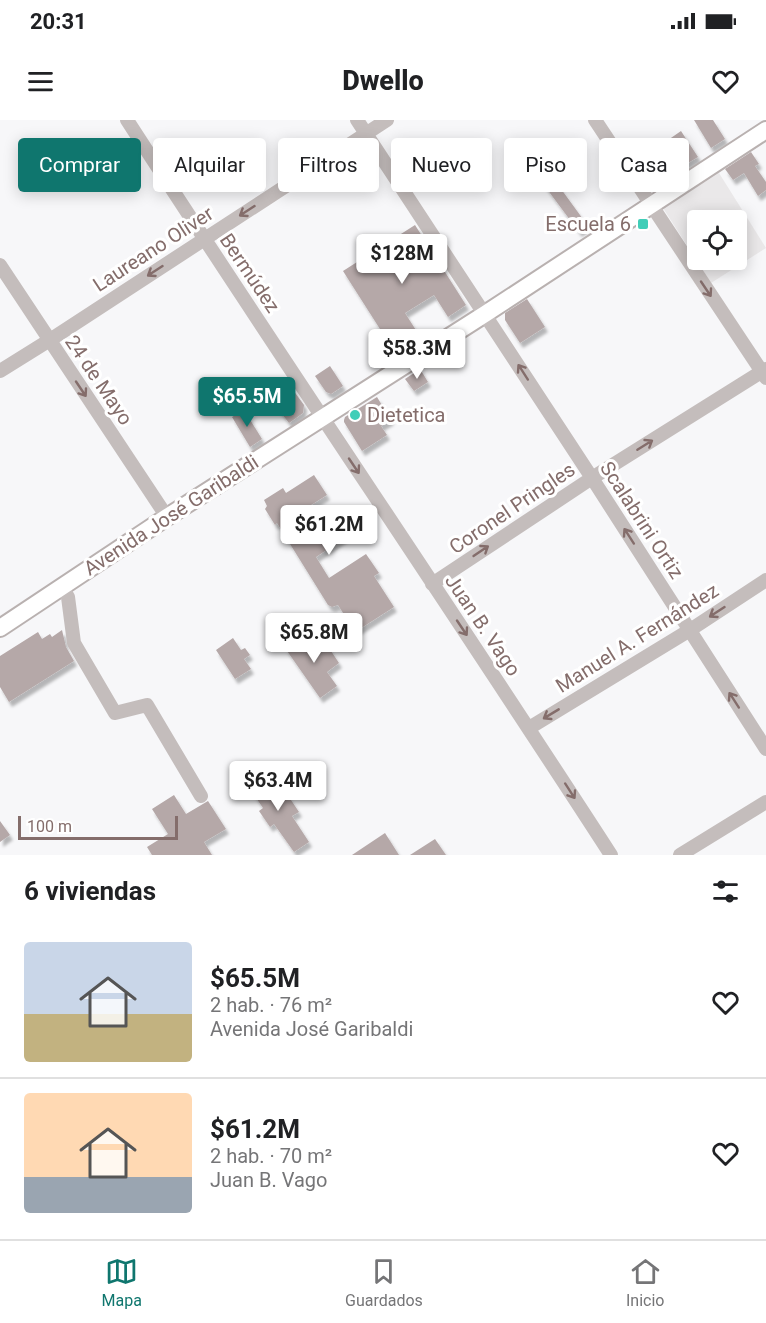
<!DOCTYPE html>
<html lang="es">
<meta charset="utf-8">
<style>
:root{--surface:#fff;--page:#f2f2f2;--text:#202124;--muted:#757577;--line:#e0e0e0;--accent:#0f766e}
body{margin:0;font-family:Roboto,sans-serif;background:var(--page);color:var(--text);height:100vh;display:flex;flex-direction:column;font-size:22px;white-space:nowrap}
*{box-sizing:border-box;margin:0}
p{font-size:20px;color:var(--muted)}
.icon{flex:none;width:33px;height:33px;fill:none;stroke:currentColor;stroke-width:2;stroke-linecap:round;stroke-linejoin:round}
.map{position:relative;height:735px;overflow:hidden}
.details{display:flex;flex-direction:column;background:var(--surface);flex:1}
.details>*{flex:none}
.top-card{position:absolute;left:18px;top:18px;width:730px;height:54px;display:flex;gap:12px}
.controls{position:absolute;left:687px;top:90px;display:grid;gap:12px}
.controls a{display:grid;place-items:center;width:60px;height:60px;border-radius:6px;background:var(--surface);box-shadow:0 3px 15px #0003;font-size:30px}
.scale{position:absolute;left:18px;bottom:15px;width:160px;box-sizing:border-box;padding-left:6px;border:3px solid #846d6b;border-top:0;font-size:16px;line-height:21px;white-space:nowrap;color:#846d6b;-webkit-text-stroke:4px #fff;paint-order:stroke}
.price{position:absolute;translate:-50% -51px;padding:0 14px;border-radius:6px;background:#fff;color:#222;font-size:20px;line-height:39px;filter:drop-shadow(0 2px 3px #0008)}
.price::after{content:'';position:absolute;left:50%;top:36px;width:18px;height:14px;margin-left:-9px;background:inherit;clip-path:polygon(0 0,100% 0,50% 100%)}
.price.active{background:var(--accent);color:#fff}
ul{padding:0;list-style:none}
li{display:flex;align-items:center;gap:18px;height:150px;padding:0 24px}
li+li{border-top:2px solid var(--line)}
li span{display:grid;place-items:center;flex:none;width:168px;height:120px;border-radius:6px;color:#555}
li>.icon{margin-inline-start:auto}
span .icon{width:72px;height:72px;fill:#fffc;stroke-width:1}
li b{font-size:26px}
h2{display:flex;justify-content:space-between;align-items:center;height:72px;padding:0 24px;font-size:26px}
.tag{padding:0 21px;border-radius:6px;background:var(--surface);box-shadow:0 3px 15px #0003;font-size:21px;line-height:54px}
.tag.active{background:var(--accent);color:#fff}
.status{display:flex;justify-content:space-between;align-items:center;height:42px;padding:0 30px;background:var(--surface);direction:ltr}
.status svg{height:16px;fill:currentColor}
header{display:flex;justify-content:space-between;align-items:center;height:78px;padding:0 24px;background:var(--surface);font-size:27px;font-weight:800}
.tabs{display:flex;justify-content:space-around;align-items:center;height:84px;border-top:2px solid var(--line);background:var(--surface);font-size:16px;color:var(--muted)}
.tabs a{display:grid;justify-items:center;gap:3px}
.tabs .active{color:var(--accent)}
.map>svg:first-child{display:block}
</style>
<div class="status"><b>20:31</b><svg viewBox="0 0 49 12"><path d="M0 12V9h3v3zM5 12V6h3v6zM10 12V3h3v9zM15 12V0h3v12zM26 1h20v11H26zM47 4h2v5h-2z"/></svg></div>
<header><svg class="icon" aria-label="menu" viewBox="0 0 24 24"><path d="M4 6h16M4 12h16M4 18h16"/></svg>Dwello<svg class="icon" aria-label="heart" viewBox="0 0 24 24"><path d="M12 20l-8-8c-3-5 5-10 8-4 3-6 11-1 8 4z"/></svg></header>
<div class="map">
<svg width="766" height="735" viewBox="0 0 766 735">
<defs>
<filter id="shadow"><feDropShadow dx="3" dy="5" stdDeviation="1.5" flood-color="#0004"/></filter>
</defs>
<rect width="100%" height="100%" fill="#f7f7f9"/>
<!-- built -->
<path fill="#eae8e9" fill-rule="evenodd" d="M719,53l47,75 -55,35 -48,-75zM698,100h38v40h-38z"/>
<!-- building -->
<path fill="#b5a8a8" filter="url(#shadow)" d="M694,0h19l12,19 -14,9z
M681,11l17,26 -41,24h-4l-9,-13 30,-18 -6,-10z
M751,32l8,12 -4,2 11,16v8l-8,6 -14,-23 -11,7 -8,-11z
M553,58l35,48 -9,6 -35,-47z
M415,105l51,80 -18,12 -14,-22 -29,18 14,22 -25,16 -51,-80z
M527,179l18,28 -25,16 -15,-23v-7z
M330,246l13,20 -12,8 -5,-2 -11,-16z
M420,249l8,13 -14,9 -9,-12z
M293,270l11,15 -1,8 -14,10 -11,-14 8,-5 -4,-5z
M377,277l14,23 -10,6 6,9 -25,16 -18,-29v-2l1,-3z
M244,290l18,29 -12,8 -18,-30z
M314,355l13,20 -32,20 14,20 32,-21 12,18 -37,25 13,21 37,-24 13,19 -5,3 20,31 -39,25 -17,-27 -6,2 -4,-2 -51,-82 -2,2 -10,-16 2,-3 -3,-6 19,-12 3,5z
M62,510l4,17 8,14 -65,41 -9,-15v-31l38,-24 4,7 8,-5 2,3z
M306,514l12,17 9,-6 12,18 -12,9 10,14 -17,12 -35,-50z
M233,518l8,12 4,-2 5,7 -6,4 7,10 -16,10 -19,-29z
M262,652l18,27 7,-5 12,18 -7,4 17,26 -15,10 -20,-28 -4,3 -11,-16 4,-3 -17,-25z
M174,675l12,19 22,-13 18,28 -22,13 8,13h-60l-5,-8 21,-13 -16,-25z
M0,701l10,14 -10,7z
M385,713l14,22h-47z
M435,719l11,16h-36z"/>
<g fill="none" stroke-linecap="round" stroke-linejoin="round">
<!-- major casing -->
<g stroke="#b9b1b0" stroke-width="20">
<path id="major" d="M0,508l167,-111 318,-203 281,-184"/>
</g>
<!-- minor -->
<path stroke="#c4bdbc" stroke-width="14" d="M127,0c159,246 325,489 484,735
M357,0l235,358 174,271
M595,0l171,258
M0,145l167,252
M0,251l53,-33 334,-218
M432,464l160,-106 174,-109
M62,467l6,10 6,46 41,70 32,-8 54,91
M529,608l161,-98 76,-50
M680,735l86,-53"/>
<!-- major -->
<use href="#major" stroke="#fff" stroke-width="16"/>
</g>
<!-- one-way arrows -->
<defs><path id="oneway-shaft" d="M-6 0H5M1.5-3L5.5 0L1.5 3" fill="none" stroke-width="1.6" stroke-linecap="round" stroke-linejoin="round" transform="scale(1.5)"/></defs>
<g stroke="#846d6b">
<use href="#oneway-shaft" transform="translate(247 91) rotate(147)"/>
<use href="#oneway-shaft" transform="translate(155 151) rotate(147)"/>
<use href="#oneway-shaft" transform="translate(706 169) rotate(56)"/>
<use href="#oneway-shaft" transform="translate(523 252) rotate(-123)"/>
<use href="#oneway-shaft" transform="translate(81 269) rotate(56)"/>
<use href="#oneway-shaft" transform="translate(645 325) rotate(-32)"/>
<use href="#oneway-shaft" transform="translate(354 346) rotate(56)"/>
<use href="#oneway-shaft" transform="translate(629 416) rotate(-123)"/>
<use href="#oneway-shaft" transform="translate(481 431) rotate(-34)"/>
<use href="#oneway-shaft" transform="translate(717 492) rotate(147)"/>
<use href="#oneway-shaft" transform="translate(462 508) rotate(56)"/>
<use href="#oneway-shaft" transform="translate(734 580) rotate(-123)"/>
<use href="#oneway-shaft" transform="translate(551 594) rotate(149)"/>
<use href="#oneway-shaft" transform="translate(570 671) rotate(57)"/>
</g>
<!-- markers -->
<g fill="#41ceb8" stroke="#fff" stroke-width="2">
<rect x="637" y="98" width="12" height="12" rx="3"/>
<circle cx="355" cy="295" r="6"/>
</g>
<g text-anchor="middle" stroke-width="6" stroke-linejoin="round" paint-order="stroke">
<!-- poi labels -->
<g font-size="20" fill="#846d6b" stroke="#fff" text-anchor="end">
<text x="631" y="111">Escuela 6</text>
<text x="367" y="302" text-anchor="start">Dietetica</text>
</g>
<!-- street labels -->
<g font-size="20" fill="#846d6b" stroke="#fff">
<text transform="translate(153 129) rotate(-33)" y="7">Laureano Oliver</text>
<text transform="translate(250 153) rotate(56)" y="7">Bermúdez</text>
<text transform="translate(99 260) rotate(56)" y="7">24 de Mayo</text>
<text transform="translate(512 388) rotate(-34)" y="7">Coronel Pringles</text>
<text transform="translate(171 395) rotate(-33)" y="7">Avenida José Garibaldi</text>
<text transform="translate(642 400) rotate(57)" y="7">Scalabrini Ortiz</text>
<text transform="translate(483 505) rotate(56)" y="7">Juan B. Vago</text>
<text transform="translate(637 518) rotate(-32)" y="7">Manuel A. Fernández</text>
</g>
</g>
</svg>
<div class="controls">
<a><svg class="icon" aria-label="locate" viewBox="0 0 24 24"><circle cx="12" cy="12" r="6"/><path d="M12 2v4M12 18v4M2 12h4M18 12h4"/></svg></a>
</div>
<div class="scale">100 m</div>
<b class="price" style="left:402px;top:165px">$128M</b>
<b class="price" style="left:417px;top:260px">$58.3M</b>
<b class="price active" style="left:247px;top:308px">$65.5M</b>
<b class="price" style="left:329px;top:436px">$61.2M</b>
<b class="price" style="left:314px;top:544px">$65.8M</b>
<b class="price" style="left:278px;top:692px">$63.4M</b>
<div class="top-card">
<a class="tag active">Comprar</a>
<a class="tag">Alquilar</a>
<a class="tag">Filtros</a>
<a class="tag">Nuevo</a>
<a class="tag">Piso</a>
<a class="tag">Casa</a>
</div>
</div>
<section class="details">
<h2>6 viviendas<svg class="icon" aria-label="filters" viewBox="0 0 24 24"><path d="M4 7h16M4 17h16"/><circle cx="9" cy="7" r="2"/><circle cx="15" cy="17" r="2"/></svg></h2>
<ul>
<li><span style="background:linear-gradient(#c9d6e8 60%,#c2b280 0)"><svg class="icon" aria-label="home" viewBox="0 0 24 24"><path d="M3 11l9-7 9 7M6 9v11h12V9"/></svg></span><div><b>$65.5M</b><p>2 hab. · 76 m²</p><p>Avenida José Garibaldi</p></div><svg class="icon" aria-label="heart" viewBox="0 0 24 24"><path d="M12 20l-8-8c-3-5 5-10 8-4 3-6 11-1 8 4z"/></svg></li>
<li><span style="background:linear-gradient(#ffd9b3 70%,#9aa5b1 0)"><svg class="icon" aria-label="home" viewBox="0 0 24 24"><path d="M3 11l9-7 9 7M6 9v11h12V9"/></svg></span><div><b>$61.2M</b><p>2 hab. · 70 m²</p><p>Juan B. Vago</p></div><svg class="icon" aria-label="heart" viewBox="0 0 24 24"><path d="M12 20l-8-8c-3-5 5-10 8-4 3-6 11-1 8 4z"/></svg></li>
</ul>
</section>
<nav class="tabs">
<a class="active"><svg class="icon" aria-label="map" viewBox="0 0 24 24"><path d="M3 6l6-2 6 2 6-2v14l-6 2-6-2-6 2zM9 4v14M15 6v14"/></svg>Mapa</a>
<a><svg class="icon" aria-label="saved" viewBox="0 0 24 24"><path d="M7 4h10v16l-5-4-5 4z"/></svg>Guardados</a>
<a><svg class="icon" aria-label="home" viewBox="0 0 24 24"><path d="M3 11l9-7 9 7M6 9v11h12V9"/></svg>Inicio</a>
</nav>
